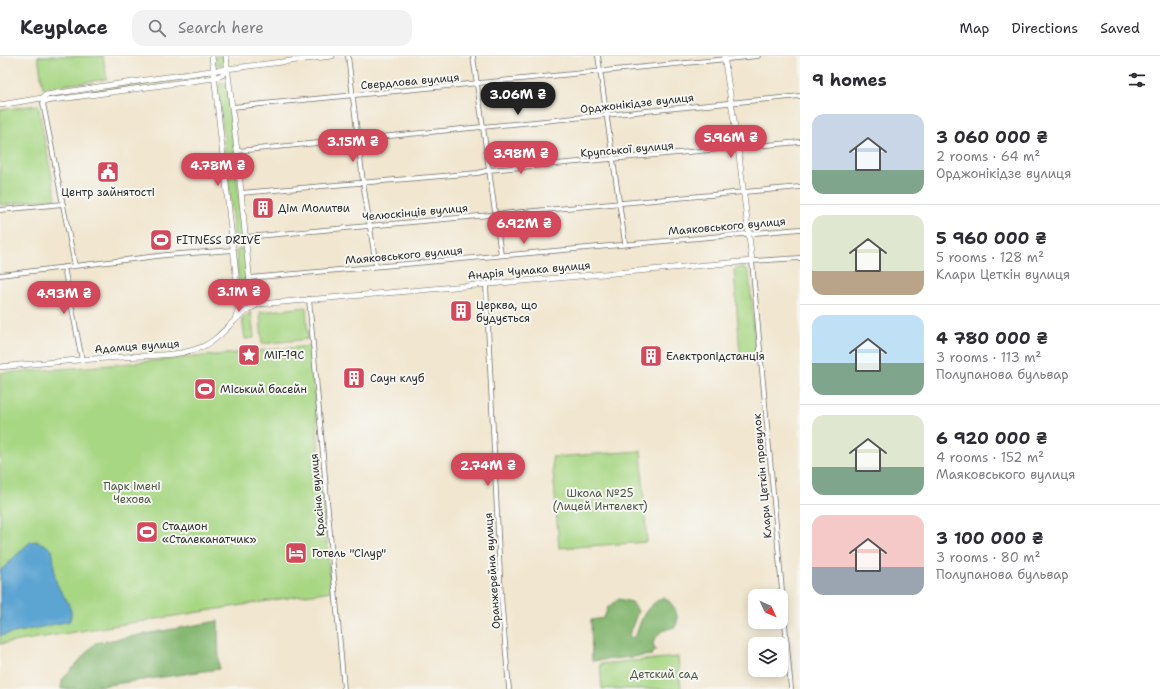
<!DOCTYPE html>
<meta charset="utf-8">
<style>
:root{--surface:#fff;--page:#f2f2f3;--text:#2b2b33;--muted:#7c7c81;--line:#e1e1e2;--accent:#d1495b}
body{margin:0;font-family:"Shantell Sans",sans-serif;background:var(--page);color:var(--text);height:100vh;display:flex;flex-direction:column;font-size:15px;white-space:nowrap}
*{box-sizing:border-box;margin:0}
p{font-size:13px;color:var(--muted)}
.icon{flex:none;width:22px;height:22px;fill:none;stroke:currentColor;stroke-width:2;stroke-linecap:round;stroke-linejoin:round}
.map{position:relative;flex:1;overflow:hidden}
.side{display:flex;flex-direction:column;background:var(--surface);width:360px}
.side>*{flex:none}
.needle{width:26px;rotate:134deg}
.buttons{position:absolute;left:748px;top:533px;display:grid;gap:8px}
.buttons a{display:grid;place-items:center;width:40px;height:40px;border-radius:8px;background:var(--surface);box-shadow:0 2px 10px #0003;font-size:20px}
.price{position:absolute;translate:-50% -34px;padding:0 9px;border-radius:14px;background:var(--accent);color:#fff;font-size:13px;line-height:26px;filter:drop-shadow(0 1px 2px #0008)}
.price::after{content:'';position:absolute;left:50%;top:24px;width:12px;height:9px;margin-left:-6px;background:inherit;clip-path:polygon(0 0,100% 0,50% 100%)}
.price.current{background:#222;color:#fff}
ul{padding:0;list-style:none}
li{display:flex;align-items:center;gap:12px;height:100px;padding:0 12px}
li+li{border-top:1px solid var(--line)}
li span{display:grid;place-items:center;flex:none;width:112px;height:80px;border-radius:12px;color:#555}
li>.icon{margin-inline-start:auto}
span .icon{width:48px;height:48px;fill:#fffc;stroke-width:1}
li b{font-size:17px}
h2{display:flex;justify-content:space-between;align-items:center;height:48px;padding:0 12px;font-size:17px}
header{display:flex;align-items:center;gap:24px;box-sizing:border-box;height:56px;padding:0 20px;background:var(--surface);border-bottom:1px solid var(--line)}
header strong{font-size:19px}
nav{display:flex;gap:22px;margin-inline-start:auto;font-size:14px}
.search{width:280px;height:36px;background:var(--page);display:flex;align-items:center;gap:10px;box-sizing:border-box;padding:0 14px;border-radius:12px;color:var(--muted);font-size:15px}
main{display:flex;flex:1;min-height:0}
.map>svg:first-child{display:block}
</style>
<header>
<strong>Keyplace</strong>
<div class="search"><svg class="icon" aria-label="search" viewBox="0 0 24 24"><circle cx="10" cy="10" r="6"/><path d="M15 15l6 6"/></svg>Search here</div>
<nav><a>Map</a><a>Directions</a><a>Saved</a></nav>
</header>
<main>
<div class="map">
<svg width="800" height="633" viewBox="0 0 800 633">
<rect width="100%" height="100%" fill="#f6f6f2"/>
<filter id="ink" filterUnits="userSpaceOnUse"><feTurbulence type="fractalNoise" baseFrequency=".025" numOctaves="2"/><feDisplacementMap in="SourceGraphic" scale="8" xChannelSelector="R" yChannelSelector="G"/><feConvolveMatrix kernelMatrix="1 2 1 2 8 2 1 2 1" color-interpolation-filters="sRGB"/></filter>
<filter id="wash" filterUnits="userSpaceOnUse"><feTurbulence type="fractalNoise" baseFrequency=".012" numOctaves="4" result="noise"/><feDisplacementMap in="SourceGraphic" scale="16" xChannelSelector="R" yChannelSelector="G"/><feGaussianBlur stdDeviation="0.9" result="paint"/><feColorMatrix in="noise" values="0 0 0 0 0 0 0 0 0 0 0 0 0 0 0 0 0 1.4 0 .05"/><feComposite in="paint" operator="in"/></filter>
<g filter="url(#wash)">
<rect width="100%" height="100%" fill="#f1e6cf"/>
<!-- green -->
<path fill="#a8d784" stroke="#6a8158" d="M38,0h65l4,23 -64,9z
M215,0h8l1,6 -2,2 -4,1 -2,-1z
M207,18v2l-161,23v-2z
M220,27h4l3,3 16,148 -1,2 -6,1 -2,-3 -16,-148z
M38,49l18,93 -56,7v-95z
M243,193l1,2 5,49 -4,2 -5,-6 -4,-44 1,-2z
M742,211l7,5 7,81 -3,4 -9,1 -3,-1 -1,-3 -6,-84 2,-2z
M306,251l2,32 -46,5 -2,-32z
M251,256l3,26 -9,1 -3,-21z
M310,290l21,245 -331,53v-271l88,-6z
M641,395l6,91 -88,6 -7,-91z
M678,601l3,32h-79l-2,-25z"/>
<!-- forest -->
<path fill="#86b872" stroke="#58724e" d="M663,541c9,4 19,20 12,30 -12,3 -17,5 -22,16l2,7 -3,5 -60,6 -1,-41 13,-2 4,-11 11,-8 13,3 6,9 -9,24 3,3 4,-3c7,-20 8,-26 27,-38z
M218,565l1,48 -140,20h-18l1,-9 33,-37z"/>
<!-- water -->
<path fill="#5ba4d2" stroke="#43687e" d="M36,485c4,1 14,6 16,9 3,10 1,21 4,31 5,16 19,23 14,40l-70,15v-65l30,-29z"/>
</g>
<g filter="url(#ink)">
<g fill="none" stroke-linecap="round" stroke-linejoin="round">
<!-- minor casing -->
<g stroke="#706c64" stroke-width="5.5">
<path id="minor" d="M348,0l15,126 13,84
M473,0l28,199
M598,0l27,187
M42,42l33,168
M232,51l526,-51
M237,95l563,-55
M241,137l237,-20 11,-3 311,-28
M0,154l63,-6
M246,181l554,-50
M64,211l18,93
M0,219l166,-20 67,-5
M249,222l551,-49
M486,228l15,312 8,93
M309,243l35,390
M791,633l-39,-428 48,-3"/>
</g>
<!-- tertiary casing -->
<g stroke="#706c64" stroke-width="6">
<path id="tertiary" d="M212,0l24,219 2,36 -3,8
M226,0l11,95 14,143 1,6 8,4
M42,42l4,3 168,-23 8,-3 5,-7
M0,49l42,-7 4,-3c95,-15 191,-28 286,-39
M0,311c41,-4 83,-8 124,-10 27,-2 52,0 78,-10 22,-9 32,-34 58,-43l492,-43 -14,-114 -14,-91"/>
</g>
<!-- minor -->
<use href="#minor" stroke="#fff" stroke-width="4"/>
<!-- tertiary -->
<use href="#tertiary" stroke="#fff" stroke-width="5"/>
</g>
</g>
<!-- icons -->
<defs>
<g id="civic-square" transform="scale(1.15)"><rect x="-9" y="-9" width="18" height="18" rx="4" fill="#d1495b" stroke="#f6f6f2"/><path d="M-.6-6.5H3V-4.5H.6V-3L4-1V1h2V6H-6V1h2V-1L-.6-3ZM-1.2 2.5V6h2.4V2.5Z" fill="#fff"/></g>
<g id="building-square" transform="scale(1.15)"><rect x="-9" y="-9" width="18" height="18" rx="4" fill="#d1495b" stroke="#f6f6f2"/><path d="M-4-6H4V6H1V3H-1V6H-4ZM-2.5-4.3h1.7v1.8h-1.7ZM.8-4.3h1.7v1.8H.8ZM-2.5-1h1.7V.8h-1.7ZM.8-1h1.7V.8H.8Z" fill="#fff"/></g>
<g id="stadium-square" transform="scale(1.15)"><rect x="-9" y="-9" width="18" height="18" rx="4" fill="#d1495b" stroke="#f6f6f2"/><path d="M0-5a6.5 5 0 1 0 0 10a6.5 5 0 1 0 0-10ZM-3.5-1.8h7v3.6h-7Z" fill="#fff"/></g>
<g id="sight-square" transform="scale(1.15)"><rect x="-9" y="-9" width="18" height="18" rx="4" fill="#d1495b" stroke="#f6f6f2"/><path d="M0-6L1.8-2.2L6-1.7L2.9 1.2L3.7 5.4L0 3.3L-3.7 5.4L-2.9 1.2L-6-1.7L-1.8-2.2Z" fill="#fff"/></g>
<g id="hotel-square" transform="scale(1.15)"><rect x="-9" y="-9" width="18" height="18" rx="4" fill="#d1495b" stroke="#f6f6f2"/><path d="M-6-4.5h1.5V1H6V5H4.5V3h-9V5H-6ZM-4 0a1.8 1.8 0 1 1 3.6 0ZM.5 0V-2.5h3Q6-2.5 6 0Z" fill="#fff"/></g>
</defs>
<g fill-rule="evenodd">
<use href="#civic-square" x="108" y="116"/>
<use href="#building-square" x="263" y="152"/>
<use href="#stadium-square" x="161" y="184"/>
<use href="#building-square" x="461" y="255"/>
<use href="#sight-square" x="249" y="299"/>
<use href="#building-square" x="651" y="300"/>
<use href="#building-square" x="354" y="322"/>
<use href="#stadium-square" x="205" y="333"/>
<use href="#stadium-square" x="147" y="476"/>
<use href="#hotel-square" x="296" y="497"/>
</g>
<g text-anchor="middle" stroke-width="4" stroke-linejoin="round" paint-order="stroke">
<!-- street labels -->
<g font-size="11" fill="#2b2b2b" stroke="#f6f6f2">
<text transform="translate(410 25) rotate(-5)" y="4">Свердлова вулиця</text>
<text transform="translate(637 47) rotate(-6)" y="4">Орджонікідзе вулиця</text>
<text transform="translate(627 93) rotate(-5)" y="4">Крупської вулиця</text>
<text transform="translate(415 156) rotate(-5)" y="4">Челюскінців вулиця</text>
<text transform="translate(727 170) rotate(-5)" y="4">Маяковського вулиця</text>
<text transform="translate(404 199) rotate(-5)" y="4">Маяковського вулиця</text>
<text transform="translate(529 214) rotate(-5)" y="4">Андрія Чумака вулиця</text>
<text transform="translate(137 290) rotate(-4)" y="4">Адамця вулиця</text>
<text transform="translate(762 420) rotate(-95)" y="4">Клари Цеткін провулок</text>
<text transform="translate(317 439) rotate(-95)" y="4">Красіна вулиця</text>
<text transform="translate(492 515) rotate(-94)" y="4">Оранжерейна вулиця</text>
</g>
<!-- poi labels -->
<g font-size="11" fill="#2b2b2b" stroke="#f6f6f2" text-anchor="start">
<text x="108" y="140" text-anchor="middle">Центр зайнятості</text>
<text x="278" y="156">Дім Молитви</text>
<text x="176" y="188">FITNESS DRIVE</text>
<text x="476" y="253">Церква, що<tspan x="476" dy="13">будується</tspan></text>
<text x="264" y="303">МіГ-19С</text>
<text x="666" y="304">Електропідстанція</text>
<text x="370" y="326">Саун клуб</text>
<text x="220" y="337">Міський басейн</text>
<text x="162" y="474">Стадион<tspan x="162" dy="13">«Сталеканатчик»</tspan></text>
<text x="312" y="501">Готель "Сілур"</text>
</g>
<!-- park labels -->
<g font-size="11" fill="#4a5641" stroke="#f6f6f2">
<text x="132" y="434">Парк імені<tspan x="132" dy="13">Чехова</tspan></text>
<text x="600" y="441">Школа №25<tspan x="600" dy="13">(Лицей Интелект)</tspan></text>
<text x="664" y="622">Детский сад</text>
</g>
</g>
</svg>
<div class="buttons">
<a><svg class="needle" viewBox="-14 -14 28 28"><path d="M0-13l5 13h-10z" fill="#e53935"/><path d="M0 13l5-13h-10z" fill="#7c7c81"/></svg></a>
<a><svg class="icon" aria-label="layers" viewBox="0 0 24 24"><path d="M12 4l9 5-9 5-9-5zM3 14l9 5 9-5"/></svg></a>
</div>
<b class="price current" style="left:518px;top:60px">3.06M ₴</b>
<b class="price" style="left:731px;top:103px">5.96M ₴</b>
<b class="price" style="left:353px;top:107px">3.15M ₴</b>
<b class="price" style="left:521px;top:119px">3.98M ₴</b>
<b class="price" style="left:218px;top:131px">4.78M ₴</b>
<b class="price" style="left:524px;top:189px">6.92M ₴</b>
<b class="price" style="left:239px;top:257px">3.1M ₴</b>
<b class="price" style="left:64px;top:259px">4.93M ₴</b>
<b class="price" style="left:488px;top:431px">2.74M ₴</b>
</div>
<section class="side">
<h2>9 homes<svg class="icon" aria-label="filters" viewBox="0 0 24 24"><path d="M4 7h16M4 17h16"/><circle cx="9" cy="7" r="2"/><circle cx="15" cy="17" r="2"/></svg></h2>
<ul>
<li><span style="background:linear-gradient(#c9d6e8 70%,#7fa58c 0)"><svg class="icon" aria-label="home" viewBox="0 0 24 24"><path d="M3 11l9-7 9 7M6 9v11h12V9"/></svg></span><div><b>3 060 000 ₴</b><p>2 rooms · 64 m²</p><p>Орджонікідзе вулиця</p></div></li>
<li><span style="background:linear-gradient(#dfe7d0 70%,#b9a48a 0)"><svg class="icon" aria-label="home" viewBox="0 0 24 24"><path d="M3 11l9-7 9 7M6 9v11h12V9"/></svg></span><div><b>5 960 000 ₴</b><p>5 rooms · 128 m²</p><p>Клари Цеткін вулиця</p></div></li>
<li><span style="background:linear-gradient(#bfe0f5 60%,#7fa58c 0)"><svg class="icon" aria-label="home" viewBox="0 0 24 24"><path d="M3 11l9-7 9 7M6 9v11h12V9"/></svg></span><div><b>4 780 000 ₴</b><p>3 rooms · 113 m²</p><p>Полупанова бульвар</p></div></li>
<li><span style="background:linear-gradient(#dfe7d0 65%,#7fa58c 0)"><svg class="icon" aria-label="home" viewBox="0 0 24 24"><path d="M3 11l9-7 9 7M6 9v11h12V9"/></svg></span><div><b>6 920 000 ₴</b><p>4 rooms · 152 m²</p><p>Маяковського вулиця</p></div></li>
<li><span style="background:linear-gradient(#f6c9c9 65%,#9aa5b1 0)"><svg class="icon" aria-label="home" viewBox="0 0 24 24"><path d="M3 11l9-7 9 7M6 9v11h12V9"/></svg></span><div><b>3 100 000 ₴</b><p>3 rooms · 80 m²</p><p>Полупанова бульвар</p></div></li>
</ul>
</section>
</main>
